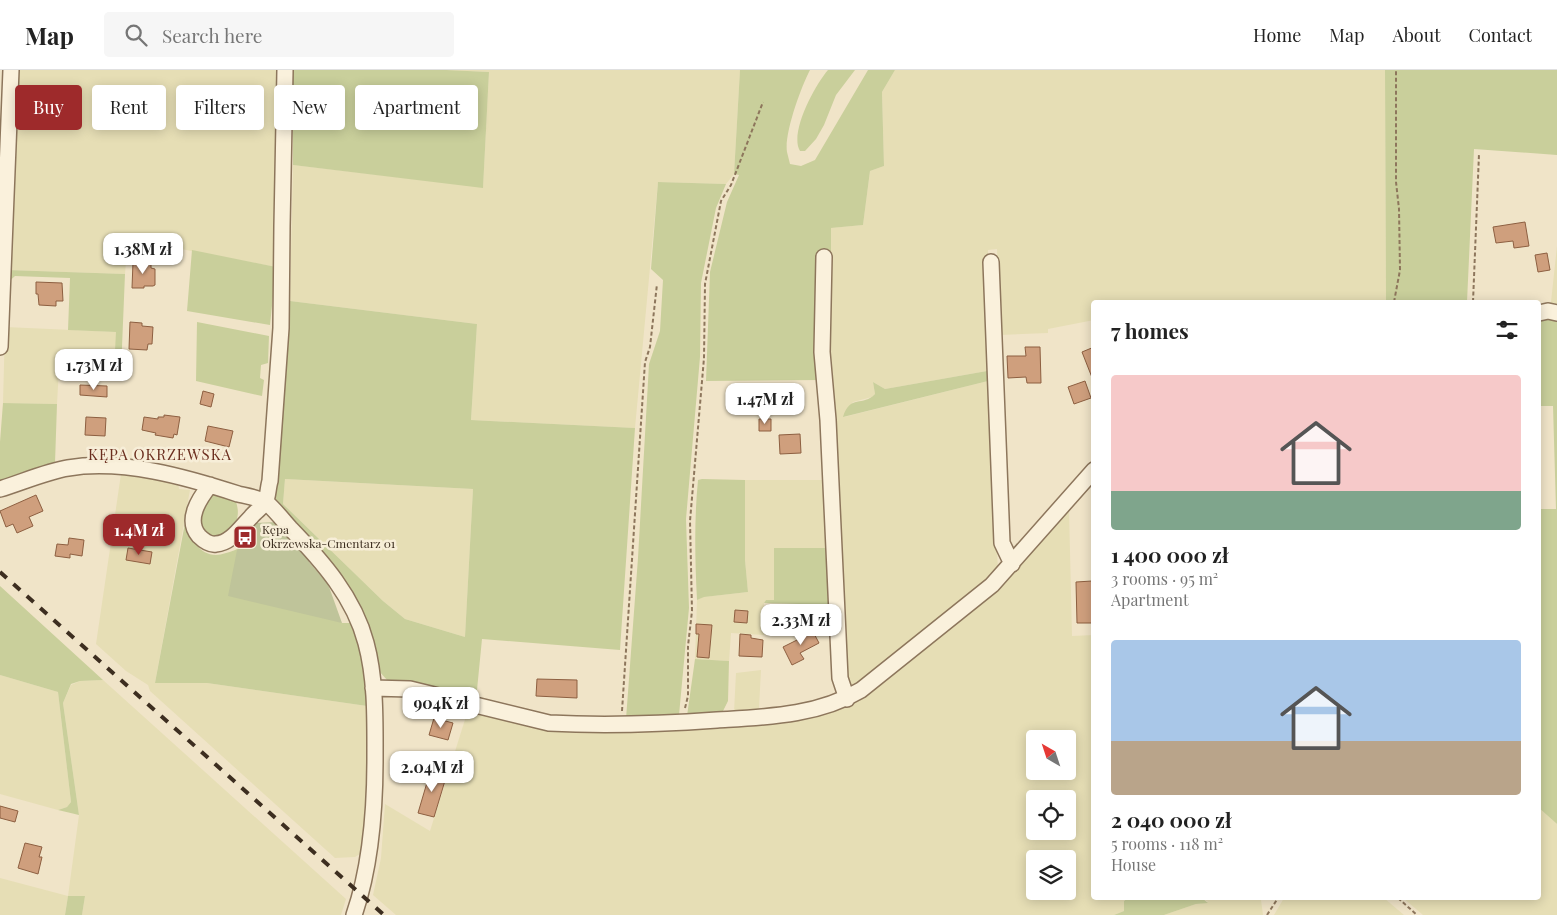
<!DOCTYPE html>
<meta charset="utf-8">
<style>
:root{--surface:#fff;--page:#f6f6f6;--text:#222;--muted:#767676;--line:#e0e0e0;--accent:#9e2a2b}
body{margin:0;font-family:"Playfair Display",serif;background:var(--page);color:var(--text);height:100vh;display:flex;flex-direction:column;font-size:19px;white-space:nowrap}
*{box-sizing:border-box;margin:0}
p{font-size:16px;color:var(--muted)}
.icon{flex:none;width:28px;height:28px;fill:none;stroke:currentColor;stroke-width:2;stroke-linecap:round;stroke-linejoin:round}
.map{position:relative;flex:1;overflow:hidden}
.panel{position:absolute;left:1091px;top:230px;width:450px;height:600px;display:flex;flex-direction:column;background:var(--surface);border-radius:5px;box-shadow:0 2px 12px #0003}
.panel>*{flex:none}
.hud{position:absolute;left:15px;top:15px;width:475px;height:45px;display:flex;gap:10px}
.needle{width:32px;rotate:321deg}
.tools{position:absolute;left:1026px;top:660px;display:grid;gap:10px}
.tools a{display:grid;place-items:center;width:50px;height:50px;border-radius:5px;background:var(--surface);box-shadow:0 2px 12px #0003;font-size:25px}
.price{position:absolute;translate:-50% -42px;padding:0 11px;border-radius:10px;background:#fff;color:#222;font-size:16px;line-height:32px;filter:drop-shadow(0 1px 2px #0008)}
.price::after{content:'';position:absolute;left:50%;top:30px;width:15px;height:11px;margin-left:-8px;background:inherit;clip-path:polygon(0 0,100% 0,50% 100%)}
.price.active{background:var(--accent);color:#fff}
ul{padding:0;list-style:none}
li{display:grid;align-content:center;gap:10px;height:265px;padding:0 20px}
li span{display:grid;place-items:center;height:155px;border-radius:5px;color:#555}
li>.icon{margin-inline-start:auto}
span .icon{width:90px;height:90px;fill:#fffc;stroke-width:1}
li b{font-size:21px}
h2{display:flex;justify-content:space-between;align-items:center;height:60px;padding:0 20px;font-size:21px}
.pill{padding:0 18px;border-radius:5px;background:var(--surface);box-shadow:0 2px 12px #0003;font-size:18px;line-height:45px}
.pill.active{background:var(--accent);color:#fff}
header{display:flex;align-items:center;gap:30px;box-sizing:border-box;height:70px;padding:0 25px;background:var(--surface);border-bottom:1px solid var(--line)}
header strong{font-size:24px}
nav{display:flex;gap:28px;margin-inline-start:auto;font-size:18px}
.search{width:350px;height:45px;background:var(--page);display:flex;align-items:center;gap:12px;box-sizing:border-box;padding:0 18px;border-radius:5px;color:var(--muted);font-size:19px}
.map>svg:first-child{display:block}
</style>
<header>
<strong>Map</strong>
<div class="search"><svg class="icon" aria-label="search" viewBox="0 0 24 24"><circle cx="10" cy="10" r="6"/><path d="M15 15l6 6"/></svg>Search here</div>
<nav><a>Home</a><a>Map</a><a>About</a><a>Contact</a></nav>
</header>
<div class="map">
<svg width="1557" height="845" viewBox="0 0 1557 845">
<rect width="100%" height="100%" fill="#f0e4c8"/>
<!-- farmland -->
<path fill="#e6deb5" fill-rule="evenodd" d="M15,0h266l-5,197 -148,-28 -3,35 -118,-4z
M446,0h294l-6,104 -8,10 -68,-2 -23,246 -164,-8 6,-96 -187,-23 3,-136 190,22 6,-115z
M895,0h490l1,232h-292v18l-46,9v4l-49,2 -2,-86 -9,1 -1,121 -102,18 -12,-7 2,12 -3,3 -19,5 -9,15 144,-36 10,189 -144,117 -6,-2 -4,-7 -16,-315 3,-135 32,-3 7,-54 14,-5 -2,-74z
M1557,176v61h-7l1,-5z
M5,257l112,5 -3,38 -55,-2 -2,36 -54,-1z
M121,404l57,8 1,7 11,1 -35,193h52l160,23v102l-7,46 -5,3 -20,1 -185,-167 -2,-6 -22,-14 -30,-27z
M285,409l188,10 -8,148 -60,-18 -22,-18 -100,-97z
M745,410h83l3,68 -57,52h-8l-2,3v32l-33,-2 -2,28 -34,-2 2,-59 6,-3 45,-5 -3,-32z
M1069,439l3,127 22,-1v263h34l-4,3v10l-10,4h-718l-23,-20 8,-37 4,-54 45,27 38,-121 79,20 260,-12 32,-9zM1035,669h33v32h-33zM1035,729h33v32h-33zM1035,789h33v32h-33z
M761,600l-2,38 -3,4h-22l2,-39z
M0,605l58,17 13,110 -4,5 -9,3 -58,-16z
M103,610l243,219 -5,16h-259l3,-19h-17l-3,19h-65v-37l68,18 11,-81 -16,-112 8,-18 9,-4z
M1539,738l18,16v91h-134l-20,-17h136z
M1202,828h61l-2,2 2,15h-99l32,-11 12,-2z
M1284,828h100l20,17h-130z"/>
<!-- green -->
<path fill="#c9cf9b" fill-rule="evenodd" d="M293,0h153l43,2 -6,116 -190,-23z
M740,0h70c-9,17 -26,64 -23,82 1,4 2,8 3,12l11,2 14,-6 53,-90h27l-13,22 2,74 -14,5 -7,54 -32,3v23l-9,1c-12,26 -4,96 -3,128l-113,1 4,-109 17,-70 12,-27 -5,-1z
M828,0h27l-19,25 -12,30 -8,14 -11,12h-5c-11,-18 15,-66 28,-81z
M1385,0h172v85l-83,-6 -7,153h-81z
M658,112l68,2 -10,24 -15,75 -1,74 -14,162 3,89 -10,107 -53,4 12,-161 11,-194 11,-33 3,-51 -12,-11z
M192,180l84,17 -6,58 -83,-14z
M7,200l118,4 -4,97 -7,-1 2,-38 -48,-2 2,-52 -55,-2 -9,8z
M290,231l187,23 -6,96 164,8 -15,222 -138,-11 -6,61 -89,-20 -8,-9 -4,-27 -39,-77 -57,-60 -6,-12zM285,409l188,10 -8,148 -60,-18 -22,-18 -100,-97z
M1557,248v506l-18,-16v-299h17l-3,-103h-14v-87z
M197,252l72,14 -1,27 -7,2 -1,13 4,2 -2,16 -66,-15z
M987,301l1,10 -145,36c7,-23 20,-10 32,-23l-2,-12 12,7z
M3,333l54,1 -2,59 -51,19 -4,-1v-39z
M702,409l43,1v80l3,32 -44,5 -7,3c-2,-40 -3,-79 1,-120z
M219,424l15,4c9,15 2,37 -18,39 -3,0 -7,-2 -10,-5 -10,-11 -4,-26 3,-36z
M185,453c7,19 18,38 41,30 8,-2 15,-5 20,-12 4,-5 6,-12 9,-18l55,37 -24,23 56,40h11l12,46 2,37 -160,-23h-52z
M774,478h57l2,57 -69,-2 2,-3h8z
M0,516l103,94 -23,1 -9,3 -8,19 16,112 -21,-5 9,-3 4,-5 -13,-110 -58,-17z
M695,589l34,2 -1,40 -6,12 -35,3z
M68,826h17l-3,19h-17z
M1128,828h74l6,5 -12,1 -32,11h-50l10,-4v-10z"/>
<!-- cemetery -->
<path fill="#bfc49a" d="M276,452l34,38 -1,2 19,22 14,39 -114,-27 9,-46 10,-9 8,-18z"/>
<!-- building -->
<path fill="#cf9f7d" stroke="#8d5f41" d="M1525,152l4,24 -15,2 -1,-7 -17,2 -3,-16z
M1547,183l3,17 -12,2 -3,-17z
M139,191l12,1v6l4,1v16l-2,1h-9v2h-12l1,-26z
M36,212l26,1 1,18h-7v5l-17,-1 -1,-11h-2z
M130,252l12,1v3l11,1 -1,17h-4l-1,6 -18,-1z
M1025,277h15l1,36h-14l-1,-6 -18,1 -1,-22h19z
M1094,277v33h-1l-11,-28z
M1085,311l6,17 -17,6 -6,-17z
M80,315l27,1v11l-27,-2z
M203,321l11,3 -3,13 -11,-3z
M164,345l16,2 -3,18 -3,-1 -1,4 -18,-3 1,-2 -14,-3 2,-13 14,2v-2h6z
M86,347l20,1 -1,18 -20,-1z
M759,349h12v12h-12z
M208,356l25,5 -4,16 -24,-6z
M800,364l1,19 -21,1 -1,-19z
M36,425l7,16 -14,6 4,9 -16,7 -4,-9 -7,3 -6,-16z
M69,468l15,2 -2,16 -12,-2v4l-15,-2 2,-12 11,1z
M128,478l24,4 -2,12 -24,-4z
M1092,511v4h2v38h-17l-1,-41z
M735,540l13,1 -1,12 -13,-1z
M696,554l16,1 -3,33 -12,-1 2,-23h-3z
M810,556l9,17 -19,10 4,6 -12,6 -9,-18 18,-9 -2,-5z
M740,564l11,1v3l12,2 -1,17 -23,-1z
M537,609l40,1v18l-41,-2z
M434,648l19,5 -5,17 -19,-5z
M431,699l16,5 -13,43 -16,-4z
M0,736l18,5 -3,11 -15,-4z
M25,773l17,4 -3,10h3l-4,17 -20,-6z"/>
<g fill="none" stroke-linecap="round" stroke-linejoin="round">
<!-- minor casing -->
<g stroke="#8d765c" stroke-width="18">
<path id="minor" d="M824,187l-2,95 6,68 12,258 7,21
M991,192l11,281 10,21
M1539,243l9,-2 9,2
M0,277l11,-277
M210,415c-11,14 -25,35 -11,51 5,5 10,9 17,8 15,-1 25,-17 35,-27 4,-5 10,-9 14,-14 3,-5 3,-16 5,-22l11,-153 1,-102 3,-156
M0,419c20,-6 48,-18 68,-21 55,-9 118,9 170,26 9,2 22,4 29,9 8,7 16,17 23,25 32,33 64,69 76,115 10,37 9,78 9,116 0,52 -4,107 -21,156
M373,618l37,1 139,34c56,3 113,1 168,-3 50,-3 100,-4 144,-30l131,-105 102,-115"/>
</g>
<!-- path -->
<path stroke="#8d765c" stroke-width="2" stroke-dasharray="4 2.5" stroke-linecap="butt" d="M1394,232l6,-32 -1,-61 -3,-27v-112
M1473,232l6,-148
M685,638l3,-12v-50l4,-35 -2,-90 14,-163 1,-74 16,-83 10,-16 32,-83
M622,641l23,-349 5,-15 7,-63
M1398,828l19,17
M1267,845l11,-17"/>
<!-- minor -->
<use href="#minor" stroke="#faf1dc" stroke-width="15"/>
<!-- rail -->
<path stroke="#3d2e20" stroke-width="4" stroke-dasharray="9 9" stroke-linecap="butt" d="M0,502l384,343"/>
</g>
<!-- icons -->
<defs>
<g id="bus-square" transform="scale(1.25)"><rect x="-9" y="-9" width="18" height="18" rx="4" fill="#9e2a2b" stroke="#f7eed8"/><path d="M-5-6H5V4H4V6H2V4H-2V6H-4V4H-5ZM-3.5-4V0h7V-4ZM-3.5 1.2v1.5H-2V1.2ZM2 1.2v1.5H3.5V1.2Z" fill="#fff"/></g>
</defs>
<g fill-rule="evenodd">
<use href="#bus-square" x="245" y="467"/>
</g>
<g text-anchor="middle" stroke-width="5" stroke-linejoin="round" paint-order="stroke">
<!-- poi labels -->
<g font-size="12" fill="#3d2e20" stroke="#f7eed8" text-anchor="start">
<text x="262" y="464">Kępa<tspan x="262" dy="14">Okrzewska-Cmentarz 01</tspan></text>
</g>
<!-- quarter labels -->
<g font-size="15" letter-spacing="1" fill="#6b2e1e" stroke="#f7eed8">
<text x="160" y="390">KĘPA OKRZEWSKA</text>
</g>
</g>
</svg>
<div class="tools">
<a><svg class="needle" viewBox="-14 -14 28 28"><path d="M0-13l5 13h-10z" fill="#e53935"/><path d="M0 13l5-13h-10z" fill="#767676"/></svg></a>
<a><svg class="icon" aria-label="locate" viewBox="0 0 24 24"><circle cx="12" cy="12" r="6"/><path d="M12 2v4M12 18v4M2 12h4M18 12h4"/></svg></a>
<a><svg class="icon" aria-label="layers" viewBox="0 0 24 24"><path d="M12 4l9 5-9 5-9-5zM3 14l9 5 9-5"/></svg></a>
</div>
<b class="price" style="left:143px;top:205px">1.38M zł</b>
<b class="price" style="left:94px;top:321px">1.73M zł</b>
<b class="price" style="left:765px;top:355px">1.47M zł</b>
<b class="price active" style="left:139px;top:486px">1.4M zł</b>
<b class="price" style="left:801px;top:576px">2.33M zł</b>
<b class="price" style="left:441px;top:659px">904K zł</b>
<b class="price" style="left:432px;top:723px">2.04M zł</b>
<div class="hud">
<a class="pill active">Buy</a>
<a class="pill">Rent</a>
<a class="pill">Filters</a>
<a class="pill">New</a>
<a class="pill">Apartment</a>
</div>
<section class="panel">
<h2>7 homes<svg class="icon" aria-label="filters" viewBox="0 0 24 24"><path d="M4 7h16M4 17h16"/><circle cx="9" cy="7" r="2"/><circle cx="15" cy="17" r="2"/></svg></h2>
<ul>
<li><span style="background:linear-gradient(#f6c9c9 75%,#7fa58c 0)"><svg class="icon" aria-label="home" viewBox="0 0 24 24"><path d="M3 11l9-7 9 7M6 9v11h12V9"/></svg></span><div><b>1 400 000 zł</b><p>3 rooms · 95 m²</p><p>Apartment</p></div></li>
<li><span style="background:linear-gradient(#a9c7e8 65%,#b9a48a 0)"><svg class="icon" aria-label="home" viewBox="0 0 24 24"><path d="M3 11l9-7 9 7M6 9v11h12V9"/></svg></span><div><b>2 040 000 zł</b><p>5 rooms · 118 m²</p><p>House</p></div></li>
</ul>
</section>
</div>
